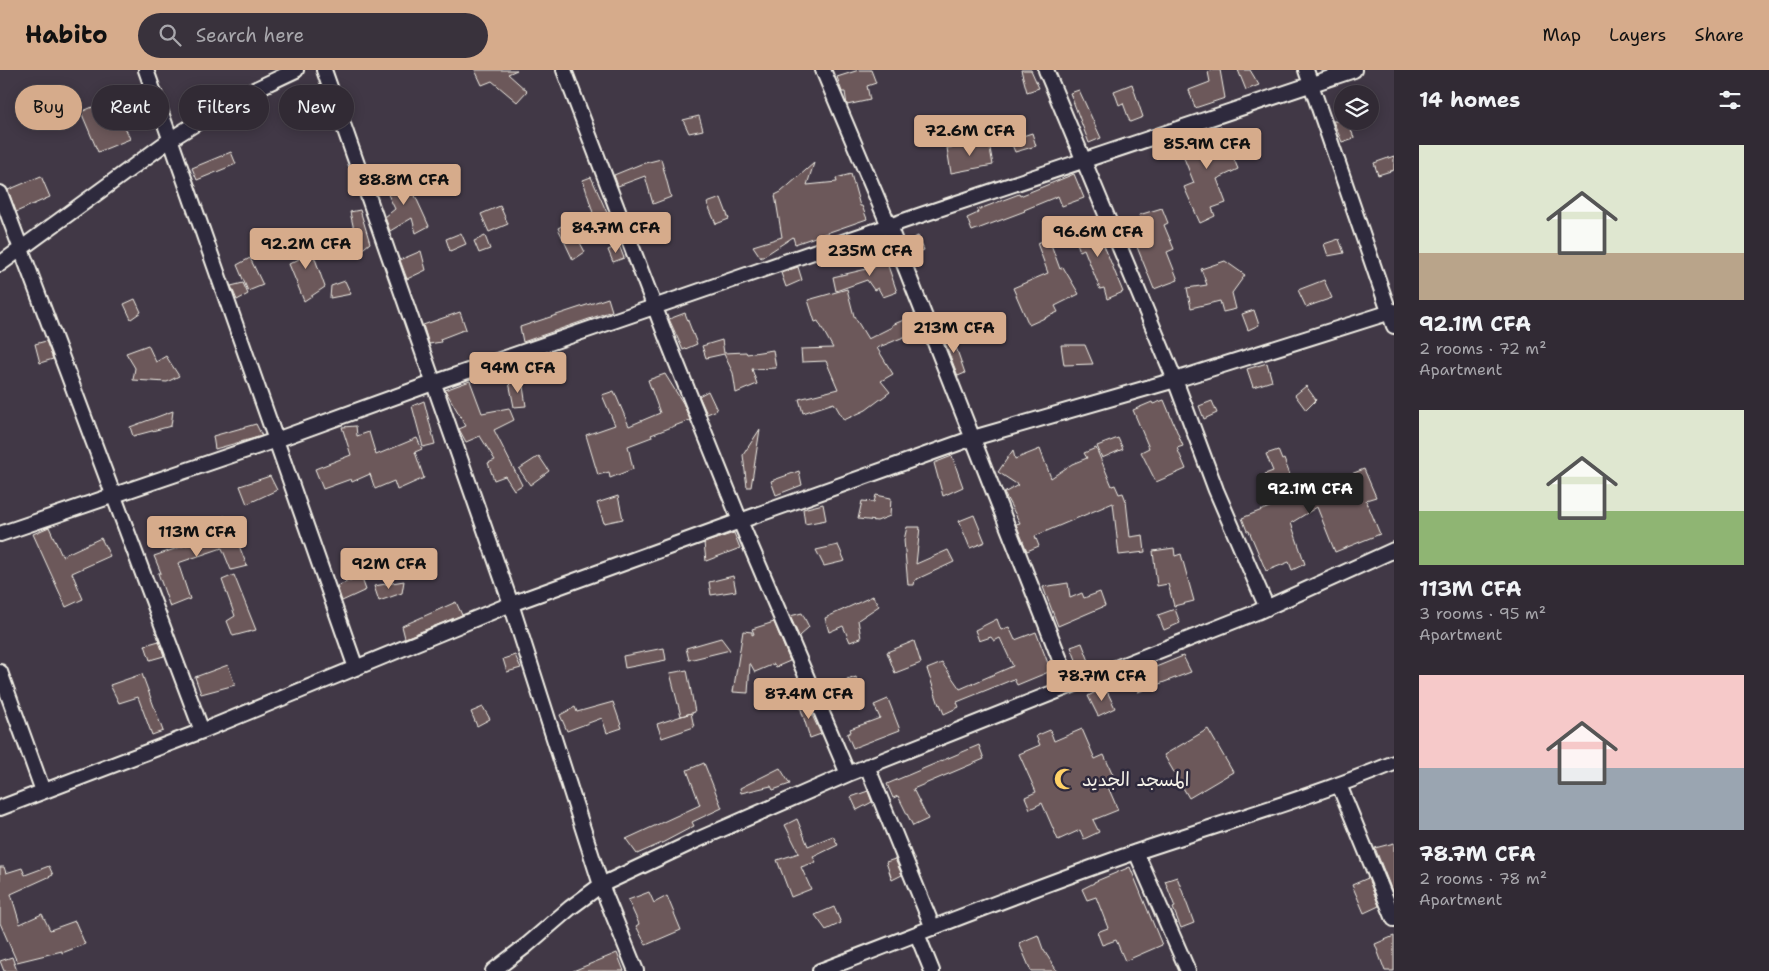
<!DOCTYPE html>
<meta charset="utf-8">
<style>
:root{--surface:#312a34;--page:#39323c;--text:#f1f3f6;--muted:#a8a7ac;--line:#4c464f;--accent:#d6ab8b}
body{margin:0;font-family:"Shantell Sans","Playpen Sans Arabic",sans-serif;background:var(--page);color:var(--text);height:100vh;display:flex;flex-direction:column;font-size:19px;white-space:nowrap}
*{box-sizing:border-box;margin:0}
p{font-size:16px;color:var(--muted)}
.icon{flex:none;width:28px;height:28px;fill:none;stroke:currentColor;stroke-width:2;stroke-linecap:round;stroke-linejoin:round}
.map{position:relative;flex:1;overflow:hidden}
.side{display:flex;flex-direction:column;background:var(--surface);width:375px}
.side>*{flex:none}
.hud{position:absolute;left:15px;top:15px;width:475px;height:45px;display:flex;gap:10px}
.controls{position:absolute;left:1334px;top:15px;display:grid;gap:10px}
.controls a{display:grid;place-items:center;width:45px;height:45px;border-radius:50%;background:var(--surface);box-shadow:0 2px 12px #0003,0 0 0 1px var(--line);font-size:25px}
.price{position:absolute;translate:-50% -42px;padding:0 11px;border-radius:5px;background:var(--accent);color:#111;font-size:16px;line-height:32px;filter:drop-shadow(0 1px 2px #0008)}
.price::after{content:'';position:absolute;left:50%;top:30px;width:15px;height:11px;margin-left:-8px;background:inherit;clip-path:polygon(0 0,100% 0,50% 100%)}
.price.on{background:#222;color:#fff}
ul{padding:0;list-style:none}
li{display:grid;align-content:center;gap:10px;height:265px;padding:0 25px}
li span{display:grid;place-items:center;height:155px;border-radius:0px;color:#555}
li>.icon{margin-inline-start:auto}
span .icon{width:90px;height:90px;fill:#fffc;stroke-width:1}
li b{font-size:21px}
h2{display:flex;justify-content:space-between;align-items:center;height:60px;padding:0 25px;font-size:21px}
.chip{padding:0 18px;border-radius:22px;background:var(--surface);box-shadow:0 2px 12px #0003,0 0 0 1px var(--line);font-size:18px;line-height:45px}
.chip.on{background:var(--accent);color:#111}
header{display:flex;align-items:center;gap:30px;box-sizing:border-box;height:70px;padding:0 25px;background:var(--accent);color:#111}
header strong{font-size:24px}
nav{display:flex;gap:28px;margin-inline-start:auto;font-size:18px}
.search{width:350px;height:45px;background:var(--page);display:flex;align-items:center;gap:12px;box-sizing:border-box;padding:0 18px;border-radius:28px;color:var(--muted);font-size:19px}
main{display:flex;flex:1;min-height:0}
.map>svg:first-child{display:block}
</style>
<header>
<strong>Habito</strong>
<div class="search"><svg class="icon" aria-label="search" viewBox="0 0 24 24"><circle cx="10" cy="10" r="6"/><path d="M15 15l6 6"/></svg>Search here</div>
<nav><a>Map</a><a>Layers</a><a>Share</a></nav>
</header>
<main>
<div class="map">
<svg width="1394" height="901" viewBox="0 0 1394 901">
<rect width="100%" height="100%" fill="#413846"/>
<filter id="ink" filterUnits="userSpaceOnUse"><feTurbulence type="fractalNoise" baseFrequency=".02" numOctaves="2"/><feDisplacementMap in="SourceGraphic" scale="10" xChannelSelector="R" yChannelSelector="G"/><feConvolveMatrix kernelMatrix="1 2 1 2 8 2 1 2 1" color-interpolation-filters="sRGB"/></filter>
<g filter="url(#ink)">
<!-- building -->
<path fill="#6c585a" stroke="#f4f1e8" d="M475,0h42l-9,4 19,17 -10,11 -25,-21 -10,4z
M859,0h12l5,13 -9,3 3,14 -23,5 -2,-13h-3l-5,-15z
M1021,0h10l8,18 -12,4z
M1214,0h6l5,28 -30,10 -6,-18 21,-8 -2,-10z
M1238,0h12l9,15 -13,5z
M1132,14l11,33 -13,5 -7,-19 -4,2 -5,-14z
M1079,20l22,48 -12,5 -19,-50z
M97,35l10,23 16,-6 7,17 -32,13 -17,-40z
M699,46l4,14 -14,3 -6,-13z
M1333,51h15l6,17 -12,4z
M1221,57l17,42 -21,10 9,24 -14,5 3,8 -15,7 -16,-36 10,-4 -16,-40z
M1032,63l4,13 -21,6 -5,-12z
M989,73l4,22 -42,8 -4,-25z
M231,82l5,12 -39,16 -5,-12z
M1394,86v14l-16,5 -4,-12z
M661,89l10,38 -18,7 -8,-28 -27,10 -4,-11 27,-11z
M814,93l-7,22 30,-3 -1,-4 15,-4 9,32h2l5,13 -72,25 -2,-7 -32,21 -8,-12 29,-9 -7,-42 6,-3z
M1074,104l10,24 -22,8 -4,-10 -34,14 1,1 -53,20 -5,-13 11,-5 -1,-3 42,-16 1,2z
M41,106l9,21 -34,15 -8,-22z
M591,107l21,47 -15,2 -14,-46z
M407,108l22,48 -13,7 -4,-15 -22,13 -5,-14 10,-8 -12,-25z
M721,128l8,21 -13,5 -9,-21z
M500,136l8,18 -19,8 -8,-18z
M1162,138l6,15 -4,2 10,24 -7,3 11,28 -24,9 -17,-42 12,-5 -10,-27z
M360,140l10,33 -11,9 -9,-40z
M1094,151l29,71 -16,7 -3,-11 -4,1 -16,-40 -4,2 -8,-21z
M569,152l16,30 -12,8 -15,-32z
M461,163l5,11 -16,7 -4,-12z
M307,166l18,51 -21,14 -15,-37 10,-5 -5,-21z
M485,166l5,13 -11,4 -5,-12z
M918,166l6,14 -14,6 -5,-14z
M1049,169l11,30 3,-2 16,27 -24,12 3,6 -29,13 -16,-37 35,-15 -11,-30z
M1339,169l5,14 -16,3 -4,-12z
M619,175l5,13 -11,4 -5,-12z
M421,181l5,19 -19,9 -7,-19z
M883,181l14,41 -14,5 -5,-9 -4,2 -7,-10 -31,11 -3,-14 42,-10 -5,-10z
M250,188l13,27 -15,6 -11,-26z
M1225,191l20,14 -13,18 4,16 -13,3 -3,-11 -29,7 -4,-20 20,-3 -6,-16z
M798,197l4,13 -16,7 -5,-14z
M1324,210l8,18 -26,9 -8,-17z
M345,211l6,13 -21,4 1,-12z
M243,213l5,11 -11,6 -6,-14z
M847,219l7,27 14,23 24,-12v-2l14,-6 5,15 -34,14 16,26 -12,7 9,11 -24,18 -22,10 -10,-17 -31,10 -4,-14 39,-10 -12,-28 -24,1 -1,-13 32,-1 -15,-27 -3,1 -7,-22z
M608,228l4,13 -89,31 -3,-15z
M135,229l6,13 -10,7 -7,-15z
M1254,240l5,15 -11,5 -6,-16z
M460,242l6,17 -26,10 1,3 -12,2 -6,-19z
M685,243l12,31 -14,6 -14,-31z
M951,263l14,40 -7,3 -15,-38z
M722,270l2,13 22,-1 1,2 26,-4 3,18 -24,1 5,15 -21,9 -3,-20 -9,-19 -18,4 -4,-12z
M46,271l7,18 -13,4 -5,-19z
M148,275l8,17 10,-6 13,20 -12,6 -34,-2 2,-12 -9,-15z
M1061,275h24l8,19 -29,1z
M1267,293l5,18 -19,6 -6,-18z
M665,304l18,29 7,17 -39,15 1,2 -24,9 5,23 -23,9 -1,-6 -11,3 -12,-40 29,-10 -13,-30 12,-4 15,35 31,-13 -12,-33z
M522,310l4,26 -12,1 -5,-25z
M470,311l12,32 27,-5 5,12 -20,10 28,55 -8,5 -9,-14 -11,4 -6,-17 7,-3 -15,-24 -14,6 -6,-11 -1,-2 7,-3 -21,-36z
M1306,316l10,14 -10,10 -11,-15z
M708,321l9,19 -10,4 -8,-18z
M1164,330l19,46 -6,2 9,21 -30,13 -15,-30 8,-4 -16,-38 19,-8 1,2z
M424,331l11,43 -12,3 -11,-41z
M1212,331l5,12 -13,6 -5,-13z
M173,341l-2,15 -38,10 -3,-9z
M256,354l6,12 -47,13 -2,-13z
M356,356l1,10 12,-4 7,23 41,-17 5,11 -7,3 9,26 -27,12 -3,-9 -19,8 -5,-15 -18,8 -1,-3 -28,10 -8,-20 36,-14 -9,-28z
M760,359l-9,58h-4l-4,-32z
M1118,368l5,11 -21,9 -5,-12z
M1096,378l16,38 3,-1 4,9 4,-1 3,8 4,36 13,-2 2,17 -26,3 -6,-52 -78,33 4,10 -12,5 -11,-27 4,-1 -16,-30 14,-8 -20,-13 15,-22 2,9 25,-10 11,29 21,-14 15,-6 -3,-5z
M1278,380l4,10 2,-1 15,40 19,-12 46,-18 12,28 -10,3 14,34 -45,18 -18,-45 -26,16 14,41 -13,6 -3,-8 -23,9 -17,-40h-2l-5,-13 35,-14 -12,-30 8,-3 -7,-17z
M539,386l10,15 -19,14 -11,-16z
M952,386l11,31 -20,9 -9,-33z
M799,401l3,14 -26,10 -5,-14z
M270,406l7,14 -30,14 -7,-18z
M876,425l15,3 -1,18 -13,5 -19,-2 4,-18 12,1z
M618,426l5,23 -19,4 -7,-20z
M823,434l3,16 -21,4 -2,-15z
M974,445l11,27 -15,6 -11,-27z
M225,446l10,29 3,-2 9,23 -16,4 -9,-22 -44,15 12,36 -20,8 -12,-34h3l-7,-17 50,-17 -7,-15z
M49,457l13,29 39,-18 9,18 -38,17 11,26 -17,8 -33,-73z
M907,457h13l-4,37 32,-14 6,12 -39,18 -1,5h-6l-4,-45z
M734,463l6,15 -34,13 -2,-18z
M838,475l7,16 -21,5 -8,-16z
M1174,478l1,8 6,-2 13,47 -20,5 -6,-22 -11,2 -4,-35z
M234,505l22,55 -23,6 -6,-15 8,-5 -13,-36z
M361,506l5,14 -24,11 -5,-15z
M733,506l3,15 -25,4 -2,-13z
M404,511l-2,12 -23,8 -5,-15z
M1068,513l2,15 12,-5 2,5 16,-6 5,14 -47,20 -15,-39z
M873,526l6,10 -21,14 3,18 -11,4 -7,-16 -14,6 -4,-14z
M456,532l6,13 -57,23 -3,-12z
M1175,539l5,14 -16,7 -6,-15z
M802,543l7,14 -10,9 -9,-20z
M997,549l4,11 8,-3 6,13 21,-8 15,39 -34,14 -3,-6 -57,23 2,5 -15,7 -4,-10 -1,1 -12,-36 15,-6 18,26 53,-23 -13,-28 -6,3 -3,-4 -12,4 -4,-11z
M774,552l16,39 -14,6 -2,-3 -19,8 -5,-9 -2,30 -15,-1 10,-61 9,1v3l2,-1 -2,-5z
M721,568l9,12 -41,10 -3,-12z
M159,571l5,15 -14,4 -5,-15z
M914,571l7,22 -26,10 -8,-21z
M1082,573l7,18 -11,4 -7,-18z
M664,578l2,12 -41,8 -2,-12z
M515,585l6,13 -14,4 -4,-13z
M1183,586l8,16 -53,20 -7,-15z
M228,595l7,20 -34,9 -6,-17z
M687,600l8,42 -14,4 -11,-43z
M142,604l21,57 -11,4 -14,-38 -19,6 -9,-18z
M856,607l7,17 -15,6 -7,-18z
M1105,617l10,21 -17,8 -10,-20z
M888,629l12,31 -47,18 -6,-14 4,-2 -1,-3 30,-11 -6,-13z
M805,630l16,34 -11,4 -11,-35z
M613,632l9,26 -15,5 -5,-15 -35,13 -7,-16 15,-8 2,5z
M483,637l7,12 -13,7 -6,-14z
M691,643l3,14 -32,11 -5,-14z
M1082,659l13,30 9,-4 10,22 -9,3 13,30 -25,10 6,12 -15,7 -4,-9 -22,10 -16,-37 -12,6 -5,-12 11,-5 -17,-38 21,-9 -4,-9 14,-6 4,11z
M1208,659l25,43 -44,26 -25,-43z
M979,675l5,14 -71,30 15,30 -15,7 -15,-30 -5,2 -6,-14z
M704,693l18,45 -30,14 2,4 -32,17 -25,11 -11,-15 74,-34 -13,-35z
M780,698l10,16 -17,6 -2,-4 -30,7 -1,-5z
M868,721l4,11 -15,8 -6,-13z
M797,749l11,27 25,-10 5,9 -25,12 3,5 -15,5 10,22 -20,8 -14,-37 22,-7 -14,-28z
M1394,773v53l-19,-48z
M895,789l7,16 -10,5 -6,-18z
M49,796l4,9 -42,19 9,30 22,-10 8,16 25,-9 10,23 -23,9v-2l-45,11 -17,-39v-56h4l2,6 16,-5 3,7z
M1130,797l32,78 -37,16 -9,-21 -14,5 -5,-13 11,-4 -12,-31 -9,3 -5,-11 12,-6v-1z
M1177,807l17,46 -13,5 -8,-20 2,-1 -10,-26z
M1368,808l11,28 -15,7 -12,-28z
M649,822l5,11 13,-7 14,34 -35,15 -10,-19 3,-2 -11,-24z
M834,837l7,16 -15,7 -11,-15z
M1038,865l5,14 14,22h-26l-12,-28z
M1394,866v35h-9l-10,-27z
M617,883l7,18h-51z
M12,887l5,14h-13l-4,-10z"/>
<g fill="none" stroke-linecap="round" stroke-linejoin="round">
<!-- minor casing -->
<g stroke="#f4f1e8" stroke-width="18">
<path id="minor" d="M146,0l210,598
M324,0l187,534 90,281 35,86
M564,0l103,269 73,182 108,253
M823,0l66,156 181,459
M1046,0l129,310 41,110 51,118
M1306,0l88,256
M0,123l202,538
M0,194l171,-125 62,-39 63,-30
M0,464l276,-94 157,-57 488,-168 433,-145
M0,602l43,119
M867,696l66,162
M1339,715l55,134
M0,738l202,-77 309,-127 229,-83 233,-83 202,-58 219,-69
M1136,782l52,119
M917,864l15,37
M493,901l34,-26 43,-37 31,-23 96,-45 151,-66 409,-162 137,-62
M820,901c105,-40 209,-82 316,-119 86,-29 174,-54 258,-89"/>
</g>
<!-- minor -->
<use href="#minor" stroke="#2f2a3d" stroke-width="14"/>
</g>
</g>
<!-- icons -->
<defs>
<g id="mosque-bare" transform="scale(1.725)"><path d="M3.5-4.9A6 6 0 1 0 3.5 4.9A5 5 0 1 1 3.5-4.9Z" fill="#ffd166" stroke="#2f2a3d" stroke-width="2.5" paint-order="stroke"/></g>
</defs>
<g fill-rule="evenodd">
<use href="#mosque-bare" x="1065" y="709"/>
</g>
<g text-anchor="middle" stroke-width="5" stroke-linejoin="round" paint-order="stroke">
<!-- poi labels -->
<g font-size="19" fill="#f4f1e8" stroke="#2f2a3d" text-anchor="start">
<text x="1082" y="716">المسجد الجديد</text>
</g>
</g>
</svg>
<div class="controls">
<a><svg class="icon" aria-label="layers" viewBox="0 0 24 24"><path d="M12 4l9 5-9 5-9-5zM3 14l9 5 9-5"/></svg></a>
</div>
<b class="price" style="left:970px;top:87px">72.6M CFA</b>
<b class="price" style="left:1207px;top:100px">85.9M CFA</b>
<b class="price" style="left:404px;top:136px">88.8M CFA</b>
<b class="price" style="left:616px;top:184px">84.7M CFA</b>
<b class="price" style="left:1098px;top:188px">96.6M CFA</b>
<b class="price" style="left:306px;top:200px">92.2M CFA</b>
<b class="price" style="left:870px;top:207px">235M CFA</b>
<b class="price" style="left:954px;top:284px">213M CFA</b>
<b class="price" style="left:518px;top:324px">94M CFA</b>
<b class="price on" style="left:1310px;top:445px">92.1M CFA</b>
<b class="price" style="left:197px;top:488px">113M CFA</b>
<b class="price" style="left:389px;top:520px">92M CFA</b>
<b class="price" style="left:1102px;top:632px">78.7M CFA</b>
<b class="price" style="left:809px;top:650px">87.4M CFA</b>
<div class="hud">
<a class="chip on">Buy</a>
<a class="chip">Rent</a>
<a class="chip">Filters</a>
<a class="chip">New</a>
</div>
</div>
<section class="side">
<h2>14 homes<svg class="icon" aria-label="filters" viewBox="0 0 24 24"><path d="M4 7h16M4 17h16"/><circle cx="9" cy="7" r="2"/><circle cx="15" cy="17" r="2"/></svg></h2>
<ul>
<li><span style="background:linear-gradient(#dfe7d0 70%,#b9a48a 0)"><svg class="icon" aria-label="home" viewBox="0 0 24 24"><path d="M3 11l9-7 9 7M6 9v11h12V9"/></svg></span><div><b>92.1M CFA</b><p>2 rooms · 72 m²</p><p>Apartment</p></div></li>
<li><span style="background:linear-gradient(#dfe7d0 65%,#8fb573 0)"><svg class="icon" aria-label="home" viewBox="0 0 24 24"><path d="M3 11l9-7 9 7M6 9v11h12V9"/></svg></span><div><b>113M CFA</b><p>3 rooms · 95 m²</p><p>Apartment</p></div></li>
<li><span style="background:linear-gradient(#f6c9c9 60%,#9aa5b1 0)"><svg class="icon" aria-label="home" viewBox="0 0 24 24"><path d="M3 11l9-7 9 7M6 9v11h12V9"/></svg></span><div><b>78.7M CFA</b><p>2 rooms · 78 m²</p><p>Apartment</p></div></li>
</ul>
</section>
</main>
